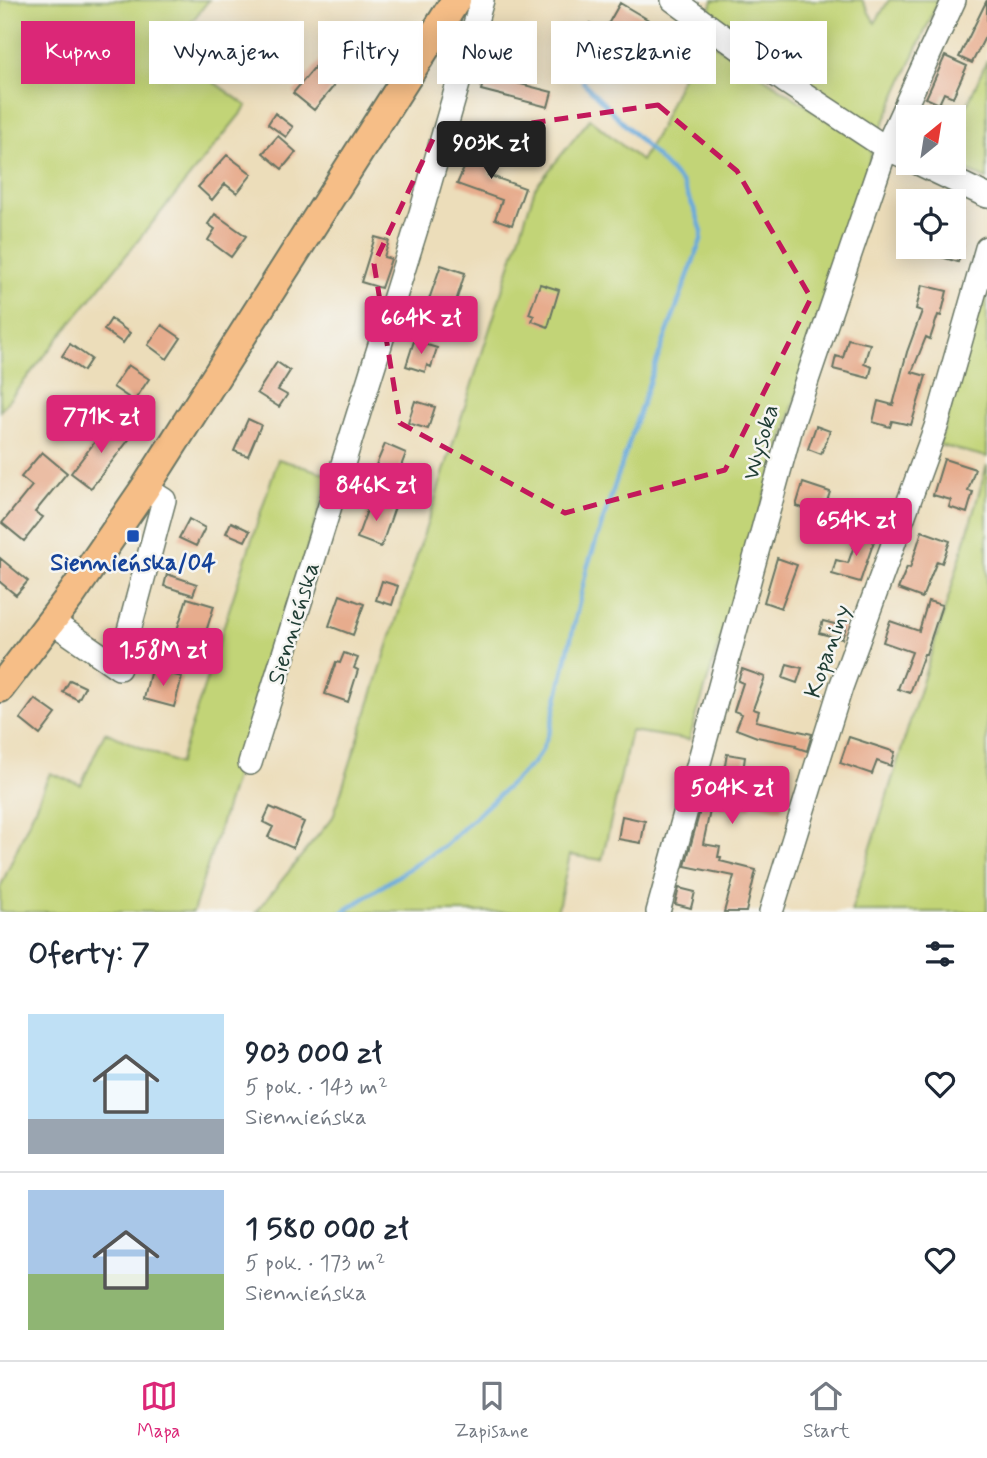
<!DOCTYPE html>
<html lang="pl">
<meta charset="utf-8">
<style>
:root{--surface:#fff;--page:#f2f2f3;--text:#1f2937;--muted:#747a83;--line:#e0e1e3;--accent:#db2777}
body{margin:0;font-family:Mynerve,sans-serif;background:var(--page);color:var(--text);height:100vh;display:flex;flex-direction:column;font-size:26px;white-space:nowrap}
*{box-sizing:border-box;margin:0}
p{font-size:23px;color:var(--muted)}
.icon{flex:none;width:38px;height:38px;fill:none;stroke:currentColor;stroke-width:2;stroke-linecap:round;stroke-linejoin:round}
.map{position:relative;height:912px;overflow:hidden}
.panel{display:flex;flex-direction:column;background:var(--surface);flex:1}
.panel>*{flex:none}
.top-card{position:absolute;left:21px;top:21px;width:945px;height:63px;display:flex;gap:14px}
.needle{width:46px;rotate:30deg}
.tools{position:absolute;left:896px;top:105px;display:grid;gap:14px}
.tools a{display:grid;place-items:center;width:70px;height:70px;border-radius:0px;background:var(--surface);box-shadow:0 4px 18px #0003;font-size:35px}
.price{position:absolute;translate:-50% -60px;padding:0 16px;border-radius:7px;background:var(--accent);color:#fff;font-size:23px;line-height:46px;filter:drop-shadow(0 2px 4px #0008)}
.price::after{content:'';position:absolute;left:50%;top:42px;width:21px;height:16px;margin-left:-10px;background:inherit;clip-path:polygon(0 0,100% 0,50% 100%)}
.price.current{background:#222;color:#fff}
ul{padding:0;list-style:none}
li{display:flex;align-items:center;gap:21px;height:175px;padding:0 28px}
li+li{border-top:2px solid var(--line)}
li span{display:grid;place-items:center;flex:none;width:196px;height:140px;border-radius:0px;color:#555}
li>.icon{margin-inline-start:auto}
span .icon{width:84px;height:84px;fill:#fffc;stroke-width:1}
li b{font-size:30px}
h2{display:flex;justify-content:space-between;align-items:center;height:84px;padding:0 28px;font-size:30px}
.chip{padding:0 24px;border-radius:0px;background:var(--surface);box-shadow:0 4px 18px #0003;font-size:24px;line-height:63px}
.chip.current{background:var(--accent);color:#fff}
.menu{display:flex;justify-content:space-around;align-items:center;height:98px;border-top:2px solid var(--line);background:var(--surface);font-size:19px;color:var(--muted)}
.menu a{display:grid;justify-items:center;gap:4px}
.menu .current{color:var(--accent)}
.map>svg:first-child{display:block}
</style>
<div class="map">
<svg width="987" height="912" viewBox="0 0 987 912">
<rect width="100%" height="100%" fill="#f6f6f2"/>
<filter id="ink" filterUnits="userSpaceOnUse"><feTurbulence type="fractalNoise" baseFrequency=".0143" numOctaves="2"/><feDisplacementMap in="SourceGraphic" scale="14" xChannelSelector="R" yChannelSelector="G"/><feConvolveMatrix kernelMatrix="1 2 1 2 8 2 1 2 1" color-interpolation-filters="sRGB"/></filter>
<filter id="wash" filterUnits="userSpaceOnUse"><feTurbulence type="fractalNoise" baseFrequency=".00686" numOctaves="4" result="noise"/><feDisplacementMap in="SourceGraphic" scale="28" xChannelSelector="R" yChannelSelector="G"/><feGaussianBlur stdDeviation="1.57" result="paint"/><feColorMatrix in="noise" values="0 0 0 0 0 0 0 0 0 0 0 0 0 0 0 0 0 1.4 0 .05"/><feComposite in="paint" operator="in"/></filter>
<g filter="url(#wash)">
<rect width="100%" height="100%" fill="#ecddba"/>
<!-- green -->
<path fill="#c2d477" stroke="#708856" stroke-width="2" d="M0,0h209l-40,50 78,56 -247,305z
M713,0h149l13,23 14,-23h50l-60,133 -170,-119z
M700,35l167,111 5,7 -183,587 -58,-9 -29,129 -32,-5 -13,57h-301l77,-95 202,-629 55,-69 51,42 18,-32z
M987,60v119l-40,-16h7v-28z
M987,284v173l-48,-12z
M278,459l52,16 -137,437h-193v-24l50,-115 31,12 24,-53 74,32z
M987,465v447h-136l101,-326z"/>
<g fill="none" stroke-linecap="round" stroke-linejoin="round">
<!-- stream -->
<path stroke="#66a9db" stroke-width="4.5" d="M343,912l102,-67 88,-82 8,-11 9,-22 37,-162 65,-194 49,-134 1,-9 -6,-18 -14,-30 -99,-101"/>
</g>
<g id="blocks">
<!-- building -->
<path fill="#e7ac8d" d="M987,0v33l-15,30 -13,-6z
M620,3l54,32 -10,17 -34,-19 -2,5 -21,-12z
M590,23l10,6 -17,27 -10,-6z
M337,34l9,8 -8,10 3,2 -19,23 12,9 -20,24 -21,-17 31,-37 -2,-3z
M945,56l22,10 -14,31 -9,-4 -5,11 -13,-6z
M485,75l67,17 -4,15 -67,-17z
M275,113l18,14 -7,10 -18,-13z
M278,136l18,16 -14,17 -19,-16z
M477,139l22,10 -11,26 37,13 -13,37 -17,-6 7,-19 -45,-16z
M504,139l19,5 -4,15 -19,-5z
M227,155l25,19 -15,19 -12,-9 -13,16 -14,-13z
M215,214l31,22 -15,21 -23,-17 7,-11 -7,-5z
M375,237l14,4 -5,16 7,2 -10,29 -20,-6z
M918,247h45l-5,15 -40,-12z
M441,265l24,8 -15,47 -25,-9z
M540,284l19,6 -11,37 -16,-6 2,-5 -5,-2z
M922,285l25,6 -6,25 -3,-1 -8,24 -4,-2 -14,35 14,4 -15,49 -19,-4 -2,6 -17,-5 5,-21 15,4 14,-53 15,-41 -6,-2z
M111,319l19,14 -7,10 -19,-13z
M162,325l19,13 -14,21 -19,-14z
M848,339l22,5 -6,20 8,3 -3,11 -36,-9 3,-13 7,2z
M414,341l23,7 -6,19 -4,-2 -2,7 -19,-6z
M70,344l21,15 -8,12 -21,-15z
M277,362l13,9 -12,19 9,5 -8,12 -22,-14z
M128,365l21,14 -15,22 -21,-14z
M415,401l20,6 -7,22 -20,-6z
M248,419l13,6 -13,31 -14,-5z
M110,422l21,15 -40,51 -20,-15z
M816,426l14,5 -9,23 -13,-5z
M385,444l21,9 -8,21 -22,-9z
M42,452l25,21 -32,39 8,5 -19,24 -22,-18 30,-37 -11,-9z
M944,459l31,10 -7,22 5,1 -6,21 -18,-6 2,-7 -18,-5z
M803,483l27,9 -7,22 -27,-8z
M371,499l24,8 -14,40 -24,-9z
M189,519l16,9 -9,18 -17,-8z
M231,522l19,9 -5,10 -19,-8z
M860,529l16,6 -16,47 -28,-8 4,-14 12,3z
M922,531l28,10 -8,22 -5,-2 -15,37 -24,-9 9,-22 3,1z
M0,558l28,23 -12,14 -16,-13z
M777,558l20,7 -16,43 -17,-6z
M167,574l30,10 -4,11 -29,-9z
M382,581l16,5 -6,19 -16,-5z
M340,595l24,9 -11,31 -24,-9z
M187,598l27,8 -14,45 -27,-8z
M928,601l14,4 -16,49h-2l-14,39 -12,-4 14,-37 -29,-10 7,-21 29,10z
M823,621l23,6 -4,12 -23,-6z
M344,653l14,5 -4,10 4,2 -10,32 -23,-8 11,-32 4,1z
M787,664l15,4 -5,15 -14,-5z
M151,669l31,8 -8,30 -30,-8z
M742,669l23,8 -12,32 6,2 -3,10 56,13 -5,17 -12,-4 1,-2 -39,-8 -21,-8 6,-15 -8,-3 9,-28 -5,-2z
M70,680l15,7 -7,13 -15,-8z
M35,699l21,15 -16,21 -20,-16z
M849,737l46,15 -4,14 -14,-5 -5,13 -32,-11z
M727,754l18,3 -2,14 16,5 -1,4 29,8 -6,22 -29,-8 -2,7 -22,-5 -1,5 -16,-3 -8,38 17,3 -2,10h3l-1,4 36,9 -10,42h-22l10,-36 -49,-10 22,-81 14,3z
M270,807l34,15 -11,26 -25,-11 5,-10 -10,-5z
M622,816l23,5 -4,22 -23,-4z
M679,888l16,4 -4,16 -16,-4z"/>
</g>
</g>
<g filter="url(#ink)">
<use href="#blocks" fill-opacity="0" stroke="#677563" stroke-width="2"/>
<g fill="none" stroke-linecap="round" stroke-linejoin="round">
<!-- minor casing -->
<g stroke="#677563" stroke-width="26">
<path id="minor" d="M673,0l113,82 100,66 22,10
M918,163l69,33
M51,621l68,47 45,-168 -19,-12
M250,763l171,-550 61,-213
M658,912l134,-488 94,-276 68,-148
M771,912l70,-225 95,-260 51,-179"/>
</g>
<!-- major casing -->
<g stroke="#677563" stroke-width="32">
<path id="major" d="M0,688l72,-94 73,-106 311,-488"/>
</g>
<!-- minor -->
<use href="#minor" stroke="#fff" stroke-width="23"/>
<!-- major -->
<use href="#major" stroke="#f6be87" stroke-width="28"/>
</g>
</g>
<!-- marked area -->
<path fill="none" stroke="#c2185b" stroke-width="5" stroke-dasharray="14 9" stroke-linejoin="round" d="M658,105l79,66 74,127 -86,172 -160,43 -165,-90 -26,-159 60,-127z"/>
<!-- markers -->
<rect fill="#1a4fb4" stroke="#f6f6f2" stroke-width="2.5" x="126" y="529" width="14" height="14" rx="3.5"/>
<g text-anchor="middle" stroke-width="5" stroke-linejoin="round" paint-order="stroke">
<!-- street labels -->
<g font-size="24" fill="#1f3d34" stroke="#f6f6f2">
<text transform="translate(760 442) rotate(-74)" y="8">Wysoka</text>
<text transform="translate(293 623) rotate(-73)" y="8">Siennieńska</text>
<text transform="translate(827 651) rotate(-71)" y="8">Kopaniny</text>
</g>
<!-- transit labels -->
<g font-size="24" font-weight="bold" fill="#164399" stroke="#f6f6f2">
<text x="133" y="570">Siennieńska/04</text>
</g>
</g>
</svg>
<div class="tools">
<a><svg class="needle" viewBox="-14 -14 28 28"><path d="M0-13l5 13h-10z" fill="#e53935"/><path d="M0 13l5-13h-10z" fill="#747a83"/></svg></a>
<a><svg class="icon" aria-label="locate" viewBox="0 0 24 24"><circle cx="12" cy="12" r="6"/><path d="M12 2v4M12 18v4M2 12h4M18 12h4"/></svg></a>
</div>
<b class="price current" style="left:491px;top:181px">903K zł</b>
<b class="price" style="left:421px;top:356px">664K zł</b>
<b class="price" style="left:101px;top:455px">771K zł</b>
<b class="price" style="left:376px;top:523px">846K zł</b>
<b class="price" style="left:856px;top:558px">654K zł</b>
<b class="price" style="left:163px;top:688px">1.58M zł</b>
<b class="price" style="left:732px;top:826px">504K zł</b>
<div class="top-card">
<a class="chip current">Kupno</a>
<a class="chip">Wynajem</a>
<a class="chip">Filtry</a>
<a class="chip">Nowe</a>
<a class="chip">Mieszkanie</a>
<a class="chip">Dom</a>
</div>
</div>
<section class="panel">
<h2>Oferty: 7<svg class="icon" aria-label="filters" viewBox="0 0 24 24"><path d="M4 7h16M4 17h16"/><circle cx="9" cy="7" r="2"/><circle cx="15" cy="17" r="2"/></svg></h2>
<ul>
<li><span style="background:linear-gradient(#bfe0f5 75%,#9aa5b1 0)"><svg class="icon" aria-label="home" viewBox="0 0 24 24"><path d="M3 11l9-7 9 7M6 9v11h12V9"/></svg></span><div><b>903 000 zł</b><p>5 pok. · 143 m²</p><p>Siennieńska</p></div><svg class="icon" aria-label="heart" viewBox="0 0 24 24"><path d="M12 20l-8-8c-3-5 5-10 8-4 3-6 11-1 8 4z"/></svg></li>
<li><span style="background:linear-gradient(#a9c7e8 60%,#8fb573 0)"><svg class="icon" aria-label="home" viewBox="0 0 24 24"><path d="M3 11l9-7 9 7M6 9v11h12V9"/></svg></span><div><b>1 580 000 zł</b><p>5 pok. · 173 m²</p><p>Siennieńska</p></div><svg class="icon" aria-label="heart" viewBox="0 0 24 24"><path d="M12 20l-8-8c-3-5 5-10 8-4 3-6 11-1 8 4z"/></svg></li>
</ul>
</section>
<nav class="menu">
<a class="current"><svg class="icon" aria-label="map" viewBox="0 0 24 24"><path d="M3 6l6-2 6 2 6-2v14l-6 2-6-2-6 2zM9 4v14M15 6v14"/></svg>Mapa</a>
<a><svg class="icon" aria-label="saved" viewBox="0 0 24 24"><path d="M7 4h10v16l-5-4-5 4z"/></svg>Zapisane</a>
<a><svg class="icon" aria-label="home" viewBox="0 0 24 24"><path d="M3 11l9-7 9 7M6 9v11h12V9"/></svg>Start</a>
</nav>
